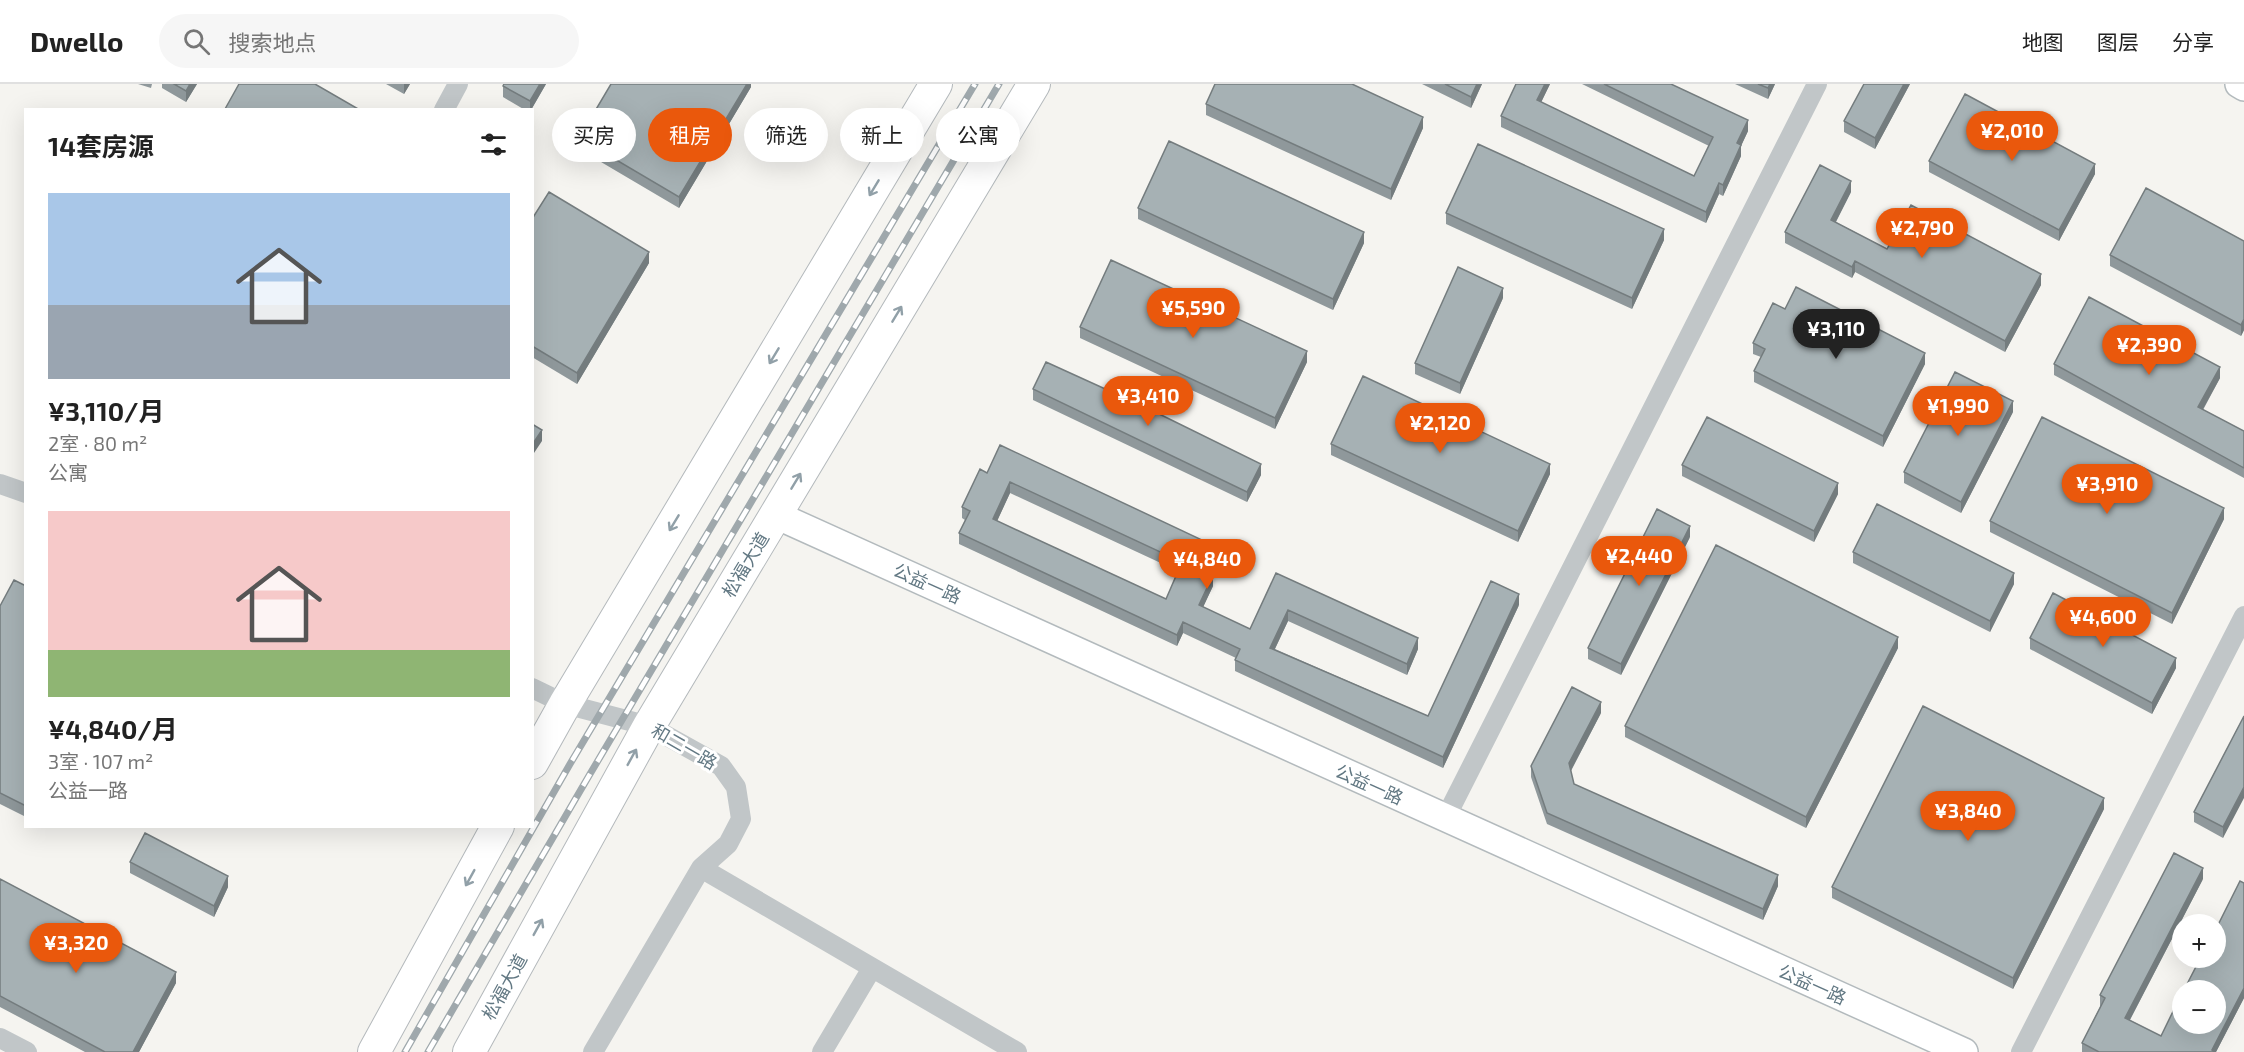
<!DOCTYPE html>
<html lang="zh">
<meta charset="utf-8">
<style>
:root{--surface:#fff;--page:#f6f6f6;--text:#222;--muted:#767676;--line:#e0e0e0;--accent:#ea580c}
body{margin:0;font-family:"Exo 2","Noto Sans SC",sans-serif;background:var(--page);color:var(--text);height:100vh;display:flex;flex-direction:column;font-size:22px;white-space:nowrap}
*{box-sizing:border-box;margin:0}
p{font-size:20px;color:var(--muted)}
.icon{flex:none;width:33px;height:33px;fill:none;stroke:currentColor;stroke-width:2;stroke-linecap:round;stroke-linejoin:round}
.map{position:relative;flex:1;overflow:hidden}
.drawer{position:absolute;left:24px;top:24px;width:510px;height:720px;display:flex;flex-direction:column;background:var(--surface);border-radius:0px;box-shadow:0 6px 24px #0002}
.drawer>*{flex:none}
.hud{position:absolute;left:552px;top:24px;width:570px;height:54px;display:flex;gap:12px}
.controls{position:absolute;left:2172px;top:830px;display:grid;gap:12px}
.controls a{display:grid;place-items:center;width:54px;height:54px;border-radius:50%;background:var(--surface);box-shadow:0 6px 24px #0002;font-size:30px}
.price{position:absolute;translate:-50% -51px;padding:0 14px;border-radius:21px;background:var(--accent);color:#fff;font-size:20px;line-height:39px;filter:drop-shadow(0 2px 3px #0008)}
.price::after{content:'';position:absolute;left:50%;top:36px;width:18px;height:14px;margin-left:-9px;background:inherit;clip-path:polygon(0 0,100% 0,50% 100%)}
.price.active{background:#222;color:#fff}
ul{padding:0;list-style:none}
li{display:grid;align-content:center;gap:12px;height:318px;padding:0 24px}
li span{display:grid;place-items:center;height:186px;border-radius:0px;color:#555}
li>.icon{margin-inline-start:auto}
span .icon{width:108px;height:108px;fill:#fffc;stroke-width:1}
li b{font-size:26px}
h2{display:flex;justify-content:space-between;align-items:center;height:72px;padding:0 24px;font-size:26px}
.chip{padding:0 21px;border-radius:27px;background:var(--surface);box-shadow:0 6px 24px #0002;font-size:21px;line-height:54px}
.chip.active{background:var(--accent);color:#fff}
header{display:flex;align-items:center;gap:36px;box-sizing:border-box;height:84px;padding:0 30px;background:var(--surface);border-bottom:2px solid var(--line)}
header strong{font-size:28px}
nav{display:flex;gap:33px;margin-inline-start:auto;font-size:21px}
.search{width:420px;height:54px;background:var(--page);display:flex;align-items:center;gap:15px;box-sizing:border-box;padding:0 21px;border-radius:33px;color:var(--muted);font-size:22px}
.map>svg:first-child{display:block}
</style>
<header>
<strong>Dwello</strong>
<div class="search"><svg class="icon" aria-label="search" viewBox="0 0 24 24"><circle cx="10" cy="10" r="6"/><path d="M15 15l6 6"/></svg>搜索地点</div>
<nav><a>地图</a><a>图层</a><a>分享</a></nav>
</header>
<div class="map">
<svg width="2244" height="968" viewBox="0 0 2244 968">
<rect width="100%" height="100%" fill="#f5f4f0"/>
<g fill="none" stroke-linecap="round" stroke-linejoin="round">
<!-- secondary casing -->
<g stroke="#b3babd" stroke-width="30">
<path id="secondary" d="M2239,0l5,3
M776,431l1188,537"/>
</g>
<!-- primary casing -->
<g stroke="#b4b9bc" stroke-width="34">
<path id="primary" d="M532,679l33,-59 371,-620
M374,968l124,-226
M469,968l180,-326 385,-642"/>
</g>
<!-- street -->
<path stroke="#c1c6c8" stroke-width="20" d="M444,26l14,-26
M0,400l26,9
M532,604l33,16 84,22 72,40 15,21 5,32 -13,25 -27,24 -108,184
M1445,735l372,-735
M701,784l316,184
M0,954l27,14
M822,968l50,-84
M2021,968l223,-436"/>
<!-- secondary -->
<use href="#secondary" stroke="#fff" stroke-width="27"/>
<!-- primary -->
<use href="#primary" stroke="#fff" stroke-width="32"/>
<!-- rail casing -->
<g stroke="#9fa8ac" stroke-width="7">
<path id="rail" d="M405,968l165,-288 405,-680
M428,968l162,-278 409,-690"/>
</g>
<!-- rail -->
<use href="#rail" stroke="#fff" stroke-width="4.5" stroke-dasharray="14" stroke-linecap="butt"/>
</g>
<!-- wall -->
<path fill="#8f989b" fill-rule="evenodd" d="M138,0h14l-1,4z
M162,0h35l-11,18 -24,-14z
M386,0h24l-6,10z
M504,0h42l-15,26h-6l-22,-13v-11z
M751,0v3l-72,121 -100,-59v-11z
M1422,0h60l-11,24z
M1516,0h34l-9,18 153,74 15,-30 -127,-62h89l77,47 -7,15v10l-18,40 -4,-2 -13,29 -205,-96v-11z
M1735,0h40l-7,15z
M1864,0h46l-35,65 -31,-17v-11z
M1206,20l217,24 -32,72 -185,-85z
M1929,77l166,13 -36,67 -130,-69z
M1851,108l-15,30 51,27 154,36 -36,67 -150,-80 -3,6 -67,-35v-11z
M1138,124l226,35 -31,67 -195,-91z
M1446,129l218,27 -32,69 -186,-85z
M532,135l117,44 -72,121 -45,-27z
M2244,157v89l-3,6 -131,-70v-11z
M1503,214l-43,96 -45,-20v-11z
M1785,225l140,55 -42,83 -129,-65v-11l7,-14 -8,-3v-11z
M1080,243l227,35 -32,67 -195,-91z
M2054,280l166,14 -17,32 41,21v47l-190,-103z
M1033,305l228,86 -14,27 -214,-102z
M2013,328l-52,101 -57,-30v-11z
M1331,360l219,30 -32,68 -187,-87z
M1682,381l156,29 -24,48 -132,-66z
M987,389l232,86 -7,15 1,12 -10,21 47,22 26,-56 142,76 -11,26 -119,-54 -13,28 153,67 91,-111 -76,163 -208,-97v-11l1,-2 -53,-25 -6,13 -218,-102v-11l6,-13 -3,-2v-11zM1010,409l168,78 -12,28 -169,-78z
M2224,435l-52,105 -182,-92v-11z
M1690,453l-69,138 -33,-16v-11z
M1853,468l161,32 -24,48 -137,-69z
M26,502v231l-26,-13v-198z
M2030,554l146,30 -24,46 -122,-65z
M1898,564l-92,180 -181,-91v-11z
M1601,629l-30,58 3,13 204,102 -15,34 -216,-96 -16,-47v-11z
M2244,632l-21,122 -29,-16v-10z
M2104,725l-91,180 -181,-91v-11z
M130,778l98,25 -14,30 -84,-44z
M0,795l176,104 -37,69h-54l-85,-45z
M2203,795l-73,141 31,16 83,-153v115l-28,54h-134v-9l18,-36v-12z"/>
<!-- shaded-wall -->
<path fill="#747c7e" d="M190,0h7l-11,18v-11z
M404,0h6l-6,10z
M540,0h6l-15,26h-1v-9z
M747,0h4v3l-72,121v-11z
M1477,0h5l-11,24v-11z
M1545,0h5l-13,27v-11z
M1770,0h5l-7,15v-11z
M1904,0h6l-35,65v-11z
M1423,33v11l-32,72v-11z
M1748,36v11l-7,15v10l-18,40v-11l14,-42z
M2095,80v10l-36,67v-11z
M1851,97v11l-20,39v-11z
M1719,99v11l-13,29v-11z
M1664,145v11l-32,69v-11z
M1364,148v11l-31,67v-11z
M649,168v11l-72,121v-11z
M1855,177v11l-3,6v-11z
M2041,190v11l-36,67v-11z
M1503,204v10l-43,96v-11z
M2244,235v11l-3,6v-11z
M1307,267v11l-32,67v-11z
M1925,269v11l-42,83v-11z
M2220,283v11l-22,40v-11z
M2013,317v11l-52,101v-11z
M542,346v11l-10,15v-11z
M1261,380v11l-14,27v-10z
M1550,380v10l-32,68v-11z
M1010,398v11l-17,37v-11z
M1838,399v11l-24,48v-11z
M2224,424v11l-52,105v-11z
M1690,442v11l-69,138v-11z
M1219,464v11l-11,24v-11z
M2014,489v11l-24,48v-11z
M1213,491v11l-14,30v-11z
M1519,510v11l-76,163v-11z
M1288,526v11l-18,38v-11z
M1183,538v11l-6,13v-11z
M1898,553v11l-92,180v-11z
M1418,554v11l-11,26v-11z
M2176,574v10l-24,46v-11z
M1601,618v11l-32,61v-11z
M2244,703v11l-21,40v-11z
M2104,714v11l-91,180v-11z
M2203,784v11l-78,150v-11z
M1778,791v11l-15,34v-11z
M228,792v11l-14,30v-11z
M176,888v11l-37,69h-6z
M2244,904v10l-28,54h-4v-2z"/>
<!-- building -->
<path fill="#a6b1b4" stroke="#747c7e" stroke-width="1.5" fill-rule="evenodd" d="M174,0h16l-4,7z
M239,0h76l45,26h-134l-1,-1z
M504,0h36l-10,17 -27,-15z
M611,0h136l-68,113 -100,-59z
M1215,0h137l71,33 -32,72 -185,-85z
M1445,0h32l-6,13z
M1516,0h29l-8,16 157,76 19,-39 -109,-53h67l77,36 -11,23 4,2 -18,40 -4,-2 -13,29 -205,-96z
M1758,0h12l-2,4z
M1864,0h40l-29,54 -31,-17z
M1965,10l130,70 -36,66 -130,-69z
M1169,57l195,91 -31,67 -195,-91z
M1478,60l186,85 -32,69 -186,-85z
M1820,81l31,16 -20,39 56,29 24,-44 130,69 -36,67 -150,-80 -3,6 -67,-35z
M2146,104l98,53v78l-3,6 -131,-70z
M549,108l100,60 -72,121 -45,-27v-127z
M1111,176l196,91 -32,67 -195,-91z
M1458,183l45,21 -43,95 -45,-20z
M1796,203l129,66 -42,83 -129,-65 11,-22 -12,-6 20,-40 12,6z
M2089,213l131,70 -22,40 46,24v37l-190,-104z
M1046,278l101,46 114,56 -14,28 -214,-103z
M1955,288l58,29 -52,101 -57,-30z
M1363,292l187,88 -32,67 -187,-87z
M1707,333l131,66 -24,48 -132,-66z
M2042,333l182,91 -52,105 -182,-92z
M532,340l10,6 -10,15z
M1000,361l219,103 -11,24 5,3 -14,30 51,24 26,-56 142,65 -11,26 -119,-54 -18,38 158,68 63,-135 28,13 -76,163 -208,-97 5,-11 -57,-27 -6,13 -218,-102 11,-22 -8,-4 18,-38 7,4zM1010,398l172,80 -16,37 -173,-80z
M1877,420l137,69 -24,48 -137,-69z
M1657,425l33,17 -69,138 -33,-16z
M1716,461l182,92 -92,180 -181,-91z
M14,496l12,6v220l-26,-13v-187z
M2053,509l123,65 -24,45 -122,-65z
M1572,603l29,15 -32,61 5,21 204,91 -15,34 -216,-96 -16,-47z
M1923,622l181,92 -91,180 -181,-91z
M2244,632v71l-21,40 -29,-15z
M145,749l83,43 -14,30 -84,-44z
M2174,769l29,15 -78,150 36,18 21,-43v30h34v-33h-32l17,-33h15v-28l24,-48 4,2v105l-32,62 2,1 -1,1h-114l-17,-9 23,-45 -5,-3z
M0,795l176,93 -43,80h-28l-105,-56z"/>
<!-- one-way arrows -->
<defs><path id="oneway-shaft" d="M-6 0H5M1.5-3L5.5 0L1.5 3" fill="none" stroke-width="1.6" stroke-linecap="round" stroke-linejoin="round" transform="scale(1.5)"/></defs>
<g stroke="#91a0a8">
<use href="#oneway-shaft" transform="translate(874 104) rotate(121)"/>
<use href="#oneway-shaft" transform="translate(897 230) rotate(-59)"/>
<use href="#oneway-shaft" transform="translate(774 272) rotate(121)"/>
<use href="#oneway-shaft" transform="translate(796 397) rotate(-59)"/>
<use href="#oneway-shaft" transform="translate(674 439) rotate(121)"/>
<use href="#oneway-shaft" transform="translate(632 673) rotate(-61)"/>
<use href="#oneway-shaft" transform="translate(470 794) rotate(119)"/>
<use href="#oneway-shaft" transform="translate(538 843) rotate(-61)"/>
</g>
<g text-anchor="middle" stroke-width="6" stroke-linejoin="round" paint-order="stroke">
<!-- street labels -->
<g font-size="18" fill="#627883" stroke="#fff">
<text transform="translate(746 481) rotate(-59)" y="6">松福大道</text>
<text transform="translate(927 500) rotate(24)" y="6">公益一路</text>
<text transform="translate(684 663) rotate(30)" y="6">和二一路</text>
<text transform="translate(1369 701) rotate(24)" y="6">公益一路</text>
<text transform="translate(1812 901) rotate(24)" y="6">公益一路</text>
<text transform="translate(505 903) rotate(-61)" y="6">松福大道</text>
</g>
</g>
</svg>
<div class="controls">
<a>+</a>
<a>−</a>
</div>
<b class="price" style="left:2012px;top:78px">¥2,010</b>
<b class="price" style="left:1922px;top:175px">¥2,790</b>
<b class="price" style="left:1193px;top:255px">¥5,590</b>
<b class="price active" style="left:1836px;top:276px">¥3,110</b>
<b class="price" style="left:2149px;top:292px">¥2,390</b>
<b class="price" style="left:1148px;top:343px">¥3,410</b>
<b class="price" style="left:1958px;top:353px">¥1,990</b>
<b class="price" style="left:1440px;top:370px">¥2,120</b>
<b class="price" style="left:2107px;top:431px">¥3,910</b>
<b class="price" style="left:1639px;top:503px">¥2,440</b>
<b class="price" style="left:1207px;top:506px">¥4,840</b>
<b class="price" style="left:2103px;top:564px">¥4,600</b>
<b class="price" style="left:1968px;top:758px">¥3,840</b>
<b class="price" style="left:76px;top:890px">¥3,320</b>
<div class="hud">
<a class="chip">买房</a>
<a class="chip active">租房</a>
<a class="chip">筛选</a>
<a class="chip">新上</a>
<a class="chip">公寓</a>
</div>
<section class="drawer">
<h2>14套房源<svg class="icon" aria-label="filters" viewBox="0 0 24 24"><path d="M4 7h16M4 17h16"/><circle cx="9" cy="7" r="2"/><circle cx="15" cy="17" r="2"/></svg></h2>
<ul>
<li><span style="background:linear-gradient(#a9c7e8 60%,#9aa5b1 0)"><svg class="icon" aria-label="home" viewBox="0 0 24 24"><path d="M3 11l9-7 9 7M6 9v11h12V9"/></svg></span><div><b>¥3,110/月</b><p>2室 · 80 m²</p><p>公寓</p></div></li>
<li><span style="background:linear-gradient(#f6c9c9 75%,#8fb573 0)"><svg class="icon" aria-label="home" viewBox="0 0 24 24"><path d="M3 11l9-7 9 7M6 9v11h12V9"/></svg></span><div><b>¥4,840/月</b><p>3室 · 107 m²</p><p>公益一路</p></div></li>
</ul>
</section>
</div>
